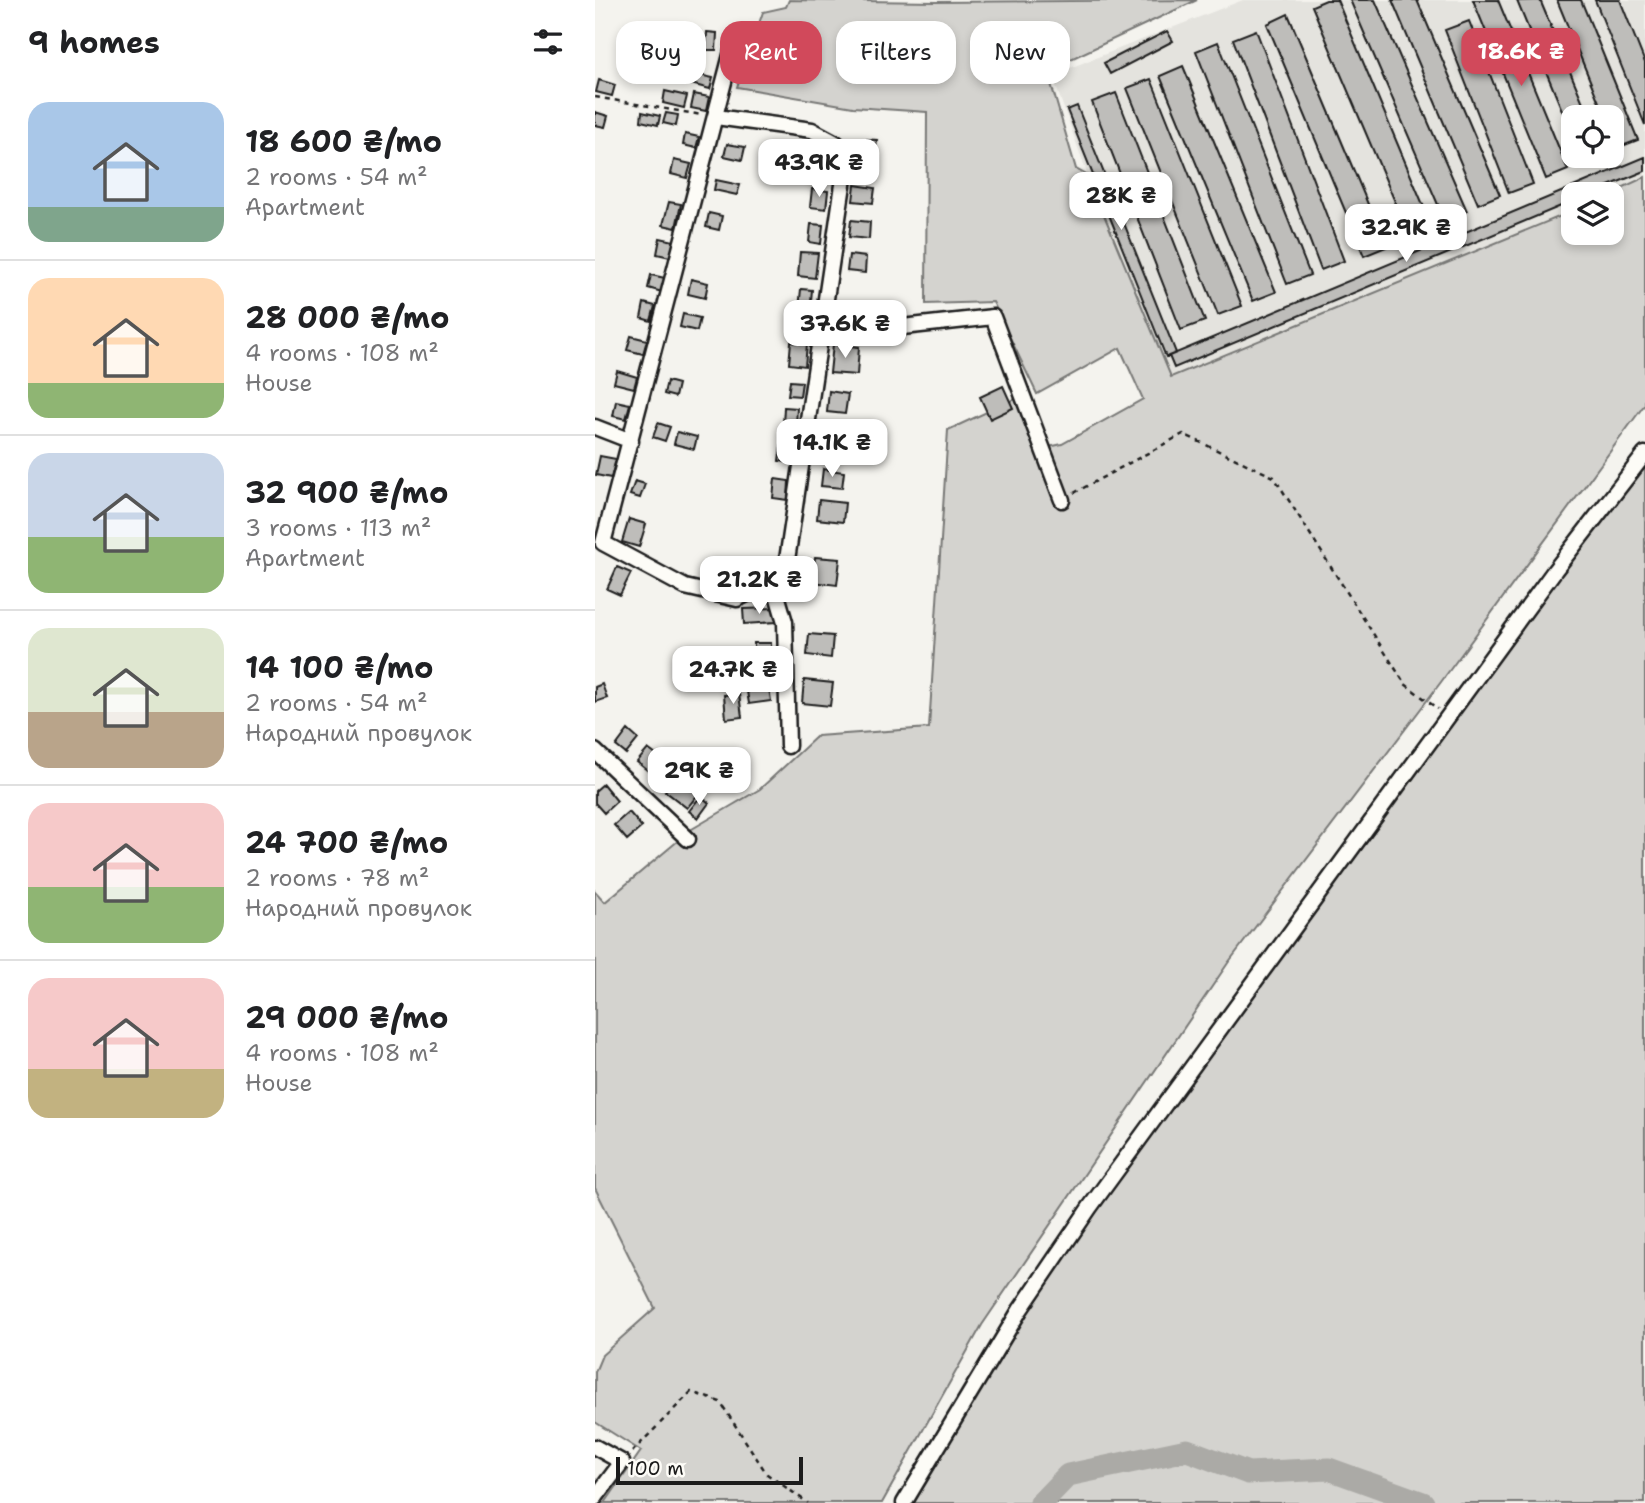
<!DOCTYPE html>
<meta charset="utf-8">
<style>
:root{--surface:#fff;--page:#f6f6f6;--text:#202124;--muted:#757577;--line:#e0e0e0;--accent:#d1495b}
body{margin:0;font-family:"Shantell Sans",sans-serif;background:var(--page);color:var(--text);height:100vh;display:flex;flex-direction:column;font-size:26px;white-space:nowrap}
*{box-sizing:border-box;margin:0}
p{font-size:23px;color:var(--muted)}
.icon{flex:none;width:38px;height:38px;fill:none;stroke:currentColor;stroke-width:2;stroke-linecap:round;stroke-linejoin:round}
.map{position:relative;flex:1;overflow:hidden}
.sheet{display:flex;flex-direction:column;background:var(--surface);width:595px}
.sheet>*{flex:none}
.guide{position:absolute;left:21px;top:21px;width:665px;height:63px;display:flex;gap:14px}
.controls{position:absolute;left:966px;top:105px;display:grid;gap:14px}
.controls a{display:grid;place-items:center;width:63px;height:63px;border-radius:14px;background:var(--surface);box-shadow:0 4px 10px #0003;font-size:35px}
.scale{position:absolute;left:21px;bottom:18px;width:187px;box-sizing:border-box;padding-left:7px;border:4px solid #1c1c1c;border-top:0;font-size:19px;line-height:24px;white-space:nowrap;color:#1c1c1c;-webkit-text-stroke:5px #fdfcf7;paint-order:stroke}
.price{position:absolute;translate:-50% -60px;padding:0 16px;border-radius:14px;background:#fff;color:#222;font-size:23px;line-height:46px;filter:drop-shadow(0 2px 4px #0008)}
.price::after{content:'';position:absolute;left:50%;top:42px;width:21px;height:16px;margin-left:-10px;background:inherit;clip-path:polygon(0 0,100% 0,50% 100%)}
.price.active{background:var(--accent);color:#fff}
ul{padding:0;list-style:none}
li{display:flex;align-items:center;gap:21px;height:175px;padding:0 28px}
li+li{border-top:2px solid var(--line)}
li span{display:grid;place-items:center;flex:none;width:196px;height:140px;border-radius:21px;color:#555}
li>.icon{margin-inline-start:auto}
span .icon{width:84px;height:84px;fill:#fffc;stroke-width:1}
li b{font-size:30px}
h2{display:flex;justify-content:space-between;align-items:center;height:84px;padding:0 28px;font-size:30px}
.chip{padding:0 24px;border-radius:21px;background:var(--surface);box-shadow:0 4px 10px #0003;font-size:24px;line-height:63px}
.chip.active{background:var(--accent);color:#fff}
main{display:flex;flex:1;min-height:0}
.map>svg:first-child{display:block}
</style>
<main>
<section class="sheet">
<h2>9 homes<svg class="icon" aria-label="filters" viewBox="0 0 24 24"><path d="M4 7h16M4 17h16"/><circle cx="9" cy="7" r="2"/><circle cx="15" cy="17" r="2"/></svg></h2>
<ul>
<li><span style="background:linear-gradient(#a9c7e8 75%,#7fa58c 0)"><svg class="icon" aria-label="home" viewBox="0 0 24 24"><path d="M3 11l9-7 9 7M6 9v11h12V9"/></svg></span><div><b>18 600 ₴/mo</b><p>2 rooms · 54 m²</p><p>Apartment</p></div></li>
<li><span style="background:linear-gradient(#ffd9b3 75%,#8fb573 0)"><svg class="icon" aria-label="home" viewBox="0 0 24 24"><path d="M3 11l9-7 9 7M6 9v11h12V9"/></svg></span><div><b>28 000 ₴/mo</b><p>4 rooms · 108 m²</p><p>House</p></div></li>
<li><span style="background:linear-gradient(#c9d6e8 60%,#8fb573 0)"><svg class="icon" aria-label="home" viewBox="0 0 24 24"><path d="M3 11l9-7 9 7M6 9v11h12V9"/></svg></span><div><b>32 900 ₴/mo</b><p>3 rooms · 113 m²</p><p>Apartment</p></div></li>
<li><span style="background:linear-gradient(#dfe7d0 60%,#b9a48a 0)"><svg class="icon" aria-label="home" viewBox="0 0 24 24"><path d="M3 11l9-7 9 7M6 9v11h12V9"/></svg></span><div><b>14 100 ₴/mo</b><p>2 rooms · 54 m²</p><p>Народний провулок</p></div></li>
<li><span style="background:linear-gradient(#f6c9c9 60%,#8fb573 0)"><svg class="icon" aria-label="home" viewBox="0 0 24 24"><path d="M3 11l9-7 9 7M6 9v11h12V9"/></svg></span><div><b>24 700 ₴/mo</b><p>2 rooms · 78 m²</p><p>Народний провулок</p></div></li>
<li><span style="background:linear-gradient(#f6c9c9 65%,#c2b280 0)"><svg class="icon" aria-label="home" viewBox="0 0 24 24"><path d="M3 11l9-7 9 7M6 9v11h12V9"/></svg></span><div><b>29 000 ₴/mo</b><p>4 rooms · 108 m²</p><p>House</p></div></li>
</ul>
</section>
<div class="map">
<svg width="1050" height="1503" viewBox="0 0 1050 1503">
<rect width="100%" height="100%" fill="#f4f3ee"/>
<filter id="ink" filterUnits="userSpaceOnUse"><feTurbulence type="fractalNoise" baseFrequency=".0143" numOctaves="2"/><feDisplacementMap in="SourceGraphic" scale="14" xChannelSelector="R" yChannelSelector="G"/><feConvolveMatrix kernelMatrix="1 2 1 2 8 2 1 2 1" color-interpolation-filters="sRGB"/></filter>
<g filter="url(#ink)">
<!-- built -->
<path fill="#e4e3de" fill-rule="evenodd" d="M648,0h402v182l-33,12h-39v18l-402,165 -83,-201 -36,-101zM978,117h39v39h-39z"/>
<!-- green -->
<path fill="#d4d3cf" stroke="#787876" stroke-width="2" d="M194,0l147,2 261,-2 -150,70 29,99 12,7 83,201 402,-166v22h39v-39h-3l36,-17v227l-204,278 -213,281 -246,362 -100,178h-277l36,-52 -46,-29v-50l7,-17 53,-47 -60,-120v-297l10,11 87,-73 68,-40 57,-53 112,-8 19,-298 71,-33 21,52 22,-5 81,-45 -23,-51 -83,46 -44,-92 -67,2 1,-192 -74,-5 -116,-20 26,-75 23,-5z
M1050,459v1044h-735l126,-205 143,-205 214,-286 112,-160z"/>
<g fill="none" stroke-linecap="round" stroke-linejoin="round">
<!-- river -->
<path stroke="#abaaa6" stroke-width="23" d="M446,1503l27,-28 119,-25 61,23 81,-4 94,34"/>
</g>
<!-- building -->
<path fill="#bebdba" stroke="#1c1c1c" stroke-width="2" d="M731,0h11l95,226 -23,9 -97,-229z
M755,0h25l92,211 -22,10z
M797,0h25l83,195 -22,9z
M878,0h25l70,170 -22,9z
M945,0l49,117h-16v20l-56,-136z
M962,0h24l57,140 -21,8 -5,-14v-17h-7z
M1000,0h25l25,63v62z
M693,14l98,233 -22,9 -97,-232z
M874,21l64,163 -24,9 -64,-163z
M661,30l88,231 -23,9 -88,-231z
M572,31l6,10 -63,33 -6,-11z
M112,32l10,1 -1,17h-10z
M101,39l3,18 -18,4 -3,-19z
M623,42l92,233 -23,9 -91,-233z
M588,66l93,226 -23,9 -93,-225z
M95,73l23,5 -3,11 -23,-6z
M556,79l91,227 -24,9 -91,-227z
M4,80l16,5 -3,11 -16,-4z
M70,91l22,5 -3,12 -21,-5z
M521,93l89,228 -24,9 -89,-228z
M99,94l15,3 -3,14 -15,-3z
M482,106l99,247 -10,4 -99,-247z
M0,112l13,4 -3,11 -10,-2z
M47,112l18,4 -2,9 -17,-4z
M71,113l12,2 -2,11 -13,-3z
M90,134l14,3 -3,11 -13,-3z
M265,139l17,1 -3,23 -17,-2z
M132,144l18,3 -3,13 -18,-4z
M220,154l19,2 -2,17 -19,-2z
M1050,157v14l-56,23h-16v7l-399,167 -5,-12z
M79,160l17,4 -4,14 -16,-4z
M121,180l24,5 -3,10 -23,-5z
M260,185l20,3 -2,15 -20,-2z
M217,189l16,2 -2,18 -16,-2z
M74,202l12,2 -5,24 -13,-3z
M114,213l13,3 -3,14 -13,-3z
M256,220l19,2 -1,17 -20,-2z
M216,224l12,1 -2,19 -12,-2z
M65,238l14,3 -4,16 -13,-3z
M205,252l18,1 -3,25 -17,-2z
M254,255l17,2 -1,16 -18,-2z
M56,275l14,3 -3,14 -14,-4z
M96,279l17,4 -3,15 -17,-4z
M206,289l11,1 -2,21 -11,-2z
M49,303l11,3 -4,15 -10,-3z
M88,314l17,4 -3,13 -17,-4z
M36,336l16,4 -4,14 -16,-4z
M196,342l16,2 -2,22 -16,-2z
M238,344l26,3 -2,28 -27,-2z
M22,371l20,6 -3,11 -20,-5z
M72,381l11,3 -3,13 -11,-3z
M195,381l12,1 -2,14 -12,-1z
M408,386l10,22 -23,11 -10,-22z
M234,391l19,3 -3,20 -18,-2z
M21,401l14,3 -4,15 -13,-3z
M189,407l13,1 -1,18 -13,-1z
M63,423l12,4 -5,14 -12,-4z
M82,432l20,5 -3,12 -20,-5z
M233,432l19,2 -2,19 -19,-2z
M187,439l14,1 -2,23 -15,-2z
M5,456l16,3 -5,19 -15,-3z
M228,469l21,3 -2,16 -21,-2z
M180,479l14,2 -1,19 -15,-2z
M40,481l10,3 -5,14 -10,-3z
M224,500l26,3 -2,19 -26,-3z
M34,519l17,5 -7,23 -17,-5z
M220,557l25,2 -3,26 -25,-3z
M22,567l14,6 -11,22 -13,-6z
M180,608l1,14 -32,2 -1,-15z
M214,634l24,2 -2,22 -24,-3z
M159,643h17v25l-17,-1z
M209,680l29,3 -3,23 -28,-3z
M173,682l3,19 -22,3 -3,-19z
M7,684l5,14 -12,4v-15z
M144,694l3,23 -16,2 -2,-24z
M33,730l10,9 -12,15 -10,-8z
M53,749l24,18 -11,14 -24,-19z
M82,776l22,17 -12,15 -22,-17z
M8,784l14,17 -13,12 -9,-10v-12z
M106,796l8,7 -11,15 -9,-7z
M34,812l13,15 -15,13 -13,-15z"/>
<g fill="none" stroke-linecap="round" stroke-linejoin="round">
<!-- street casing -->
<g stroke="#1c1c1c" stroke-width="19">
<path id="street" d="M141,36l-133,507 82,44 52,12 36,-18
M121,117l96,13 24,13 8,35 -57,382 -14,21 12,41 3,124
M226,336l172,-19 69,183
M0,427l36,14
M0,751l93,88
M0,1447l27,15 -27,36
M309,1503l116,-193 70,-103 465,-637 90,-116"/>
</g>
<!-- path -->
<path stroke="#1c1c1c" stroke-width="2.5" stroke-dasharray="5 5" stroke-linecap="butt" d="M0,97l107,18
M479,493l109,-59 91,43 131,207 33,25
M37,1452l59,-60 29,10 47,72 41,29"/>
<!-- street -->
<use href="#street" stroke="#fdfcf7" stroke-width="14"/>
</g>
</g>
</svg>
<div class="controls">
<a><svg class="icon" aria-label="locate" viewBox="0 0 24 24"><circle cx="12" cy="12" r="6"/><path d="M12 2v4M12 18v4M2 12h4M18 12h4"/></svg></a>
<a><svg class="icon" aria-label="layers" viewBox="0 0 24 24"><path d="M12 4l9 5-9 5-9-5zM3 14l9 5 9-5"/></svg></a>
</div>
<div class="scale">100 m</div>
<b class="price active" style="left:926px;top:88px">18.6K ₴</b>
<b class="price" style="left:224px;top:199px">43.9K ₴</b>
<b class="price" style="left:526px;top:232px">28K ₴</b>
<b class="price" style="left:811px;top:264px">32.9K ₴</b>
<b class="price" style="left:250px;top:360px">37.6K ₴</b>
<b class="price" style="left:237px;top:479px">14.1K ₴</b>
<b class="price" style="left:164px;top:616px">21.2K ₴</b>
<b class="price" style="left:138px;top:706px">24.7K ₴</b>
<b class="price" style="left:104px;top:807px">29K ₴</b>
<div class="guide">
<a class="chip">Buy</a>
<a class="chip active">Rent</a>
<a class="chip">Filters</a>
<a class="chip">New</a>
</div>
</div>
</main>
